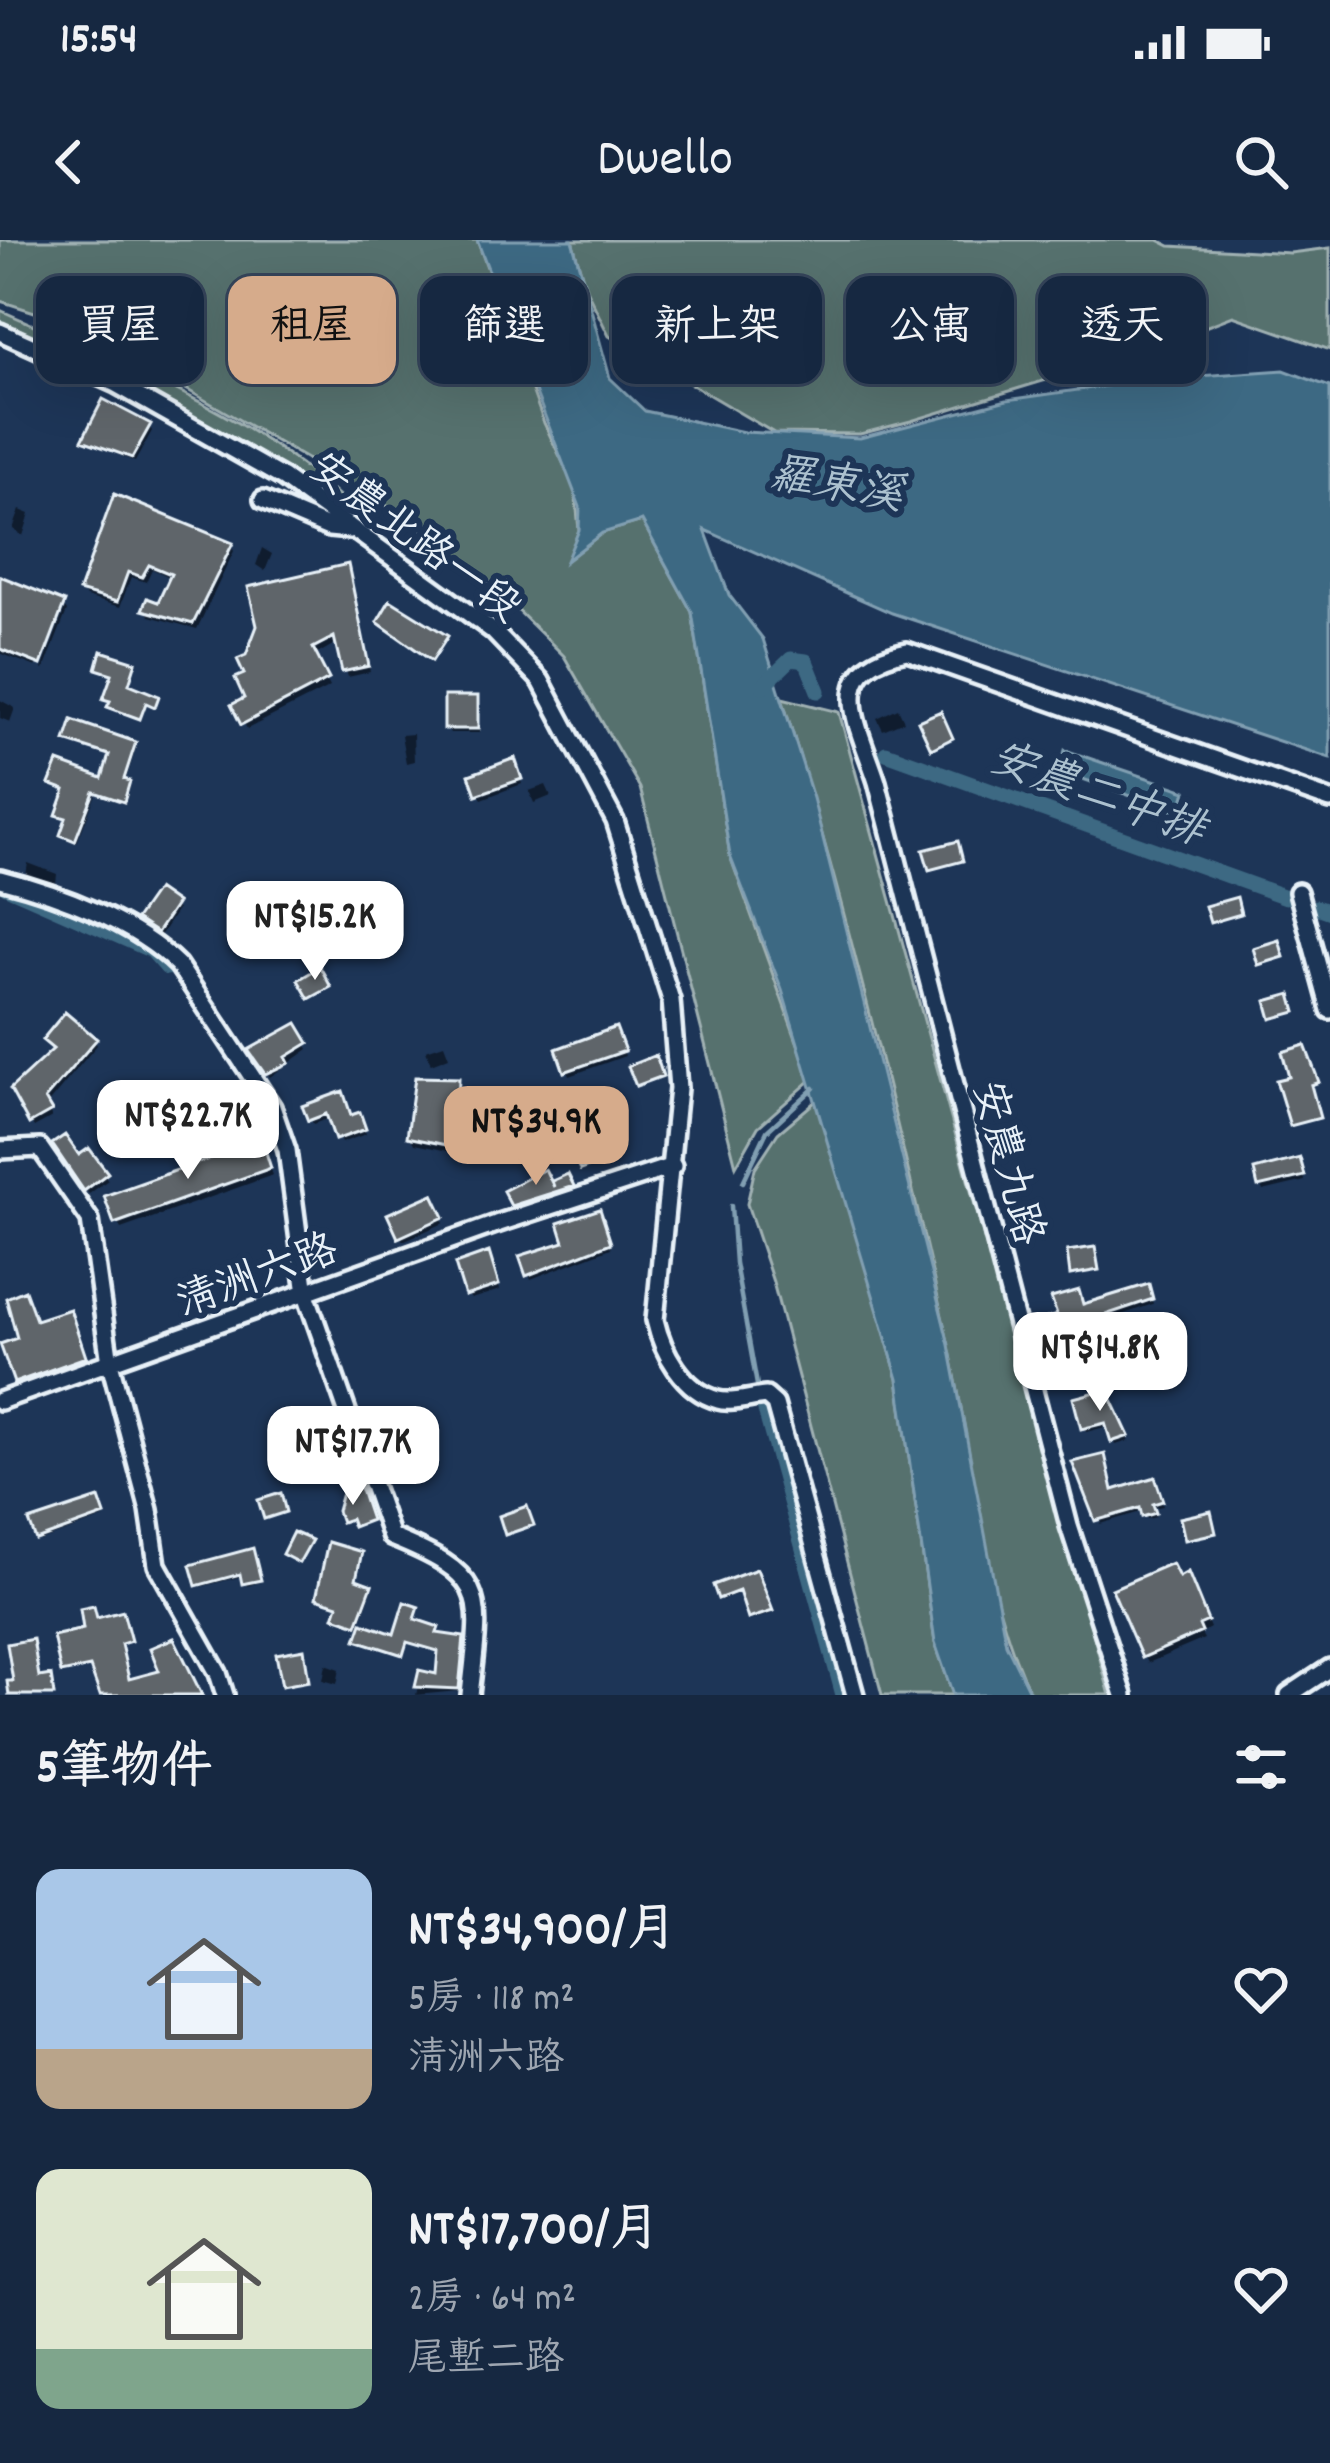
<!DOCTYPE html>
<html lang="zh-TW">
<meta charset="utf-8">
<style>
:root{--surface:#162841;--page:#23344c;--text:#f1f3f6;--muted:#9ea6b1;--line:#35445a;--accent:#d6ab8b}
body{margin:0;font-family:Dekko,"LXGW WenKai TC",sans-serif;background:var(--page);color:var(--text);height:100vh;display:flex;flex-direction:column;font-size:45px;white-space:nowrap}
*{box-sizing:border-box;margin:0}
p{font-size:39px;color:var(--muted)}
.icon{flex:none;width:66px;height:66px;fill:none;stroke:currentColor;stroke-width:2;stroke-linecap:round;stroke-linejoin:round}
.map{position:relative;height:1455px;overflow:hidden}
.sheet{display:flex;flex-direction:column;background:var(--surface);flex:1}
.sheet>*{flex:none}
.top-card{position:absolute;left:36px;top:36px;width:1260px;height:108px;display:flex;gap:24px}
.price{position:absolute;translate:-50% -102px;padding:0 27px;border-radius:24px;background:#fff;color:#222;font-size:39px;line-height:78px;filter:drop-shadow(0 3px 6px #0008)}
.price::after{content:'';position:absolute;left:50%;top:72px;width:36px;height:27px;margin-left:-18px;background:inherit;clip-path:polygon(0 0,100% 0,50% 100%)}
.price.selected{background:var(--accent);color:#111}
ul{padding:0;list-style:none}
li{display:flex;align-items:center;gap:36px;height:300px;padding:0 36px}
li span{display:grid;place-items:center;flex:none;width:336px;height:240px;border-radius:24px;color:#555}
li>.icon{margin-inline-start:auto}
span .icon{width:144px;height:144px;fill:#fffc;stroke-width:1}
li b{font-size:51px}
h2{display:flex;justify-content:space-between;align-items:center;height:144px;padding:0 36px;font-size:51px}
.pill{padding:0 42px;border-radius:24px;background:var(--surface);box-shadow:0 12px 48px #0002,0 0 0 3px var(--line);font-size:42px;line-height:108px}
.pill.selected{background:var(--accent);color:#111}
.status{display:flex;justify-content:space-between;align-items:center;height:84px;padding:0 60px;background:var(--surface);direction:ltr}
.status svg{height:33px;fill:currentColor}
header{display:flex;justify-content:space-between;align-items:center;height:156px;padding:0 36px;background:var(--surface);font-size:54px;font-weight:600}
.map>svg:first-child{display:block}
</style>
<div class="status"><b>15:54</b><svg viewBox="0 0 49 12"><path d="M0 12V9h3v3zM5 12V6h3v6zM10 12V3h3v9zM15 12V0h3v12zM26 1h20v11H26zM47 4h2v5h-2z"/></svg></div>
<header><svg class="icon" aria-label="back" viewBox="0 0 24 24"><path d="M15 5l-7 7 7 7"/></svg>Dwello<svg class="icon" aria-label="search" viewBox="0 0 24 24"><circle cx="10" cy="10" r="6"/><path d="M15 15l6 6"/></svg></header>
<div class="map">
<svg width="1330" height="1455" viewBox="0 0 1330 1455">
<rect width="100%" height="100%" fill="#1d3557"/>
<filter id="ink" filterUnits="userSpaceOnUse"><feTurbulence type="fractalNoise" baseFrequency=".00833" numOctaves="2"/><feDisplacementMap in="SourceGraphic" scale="24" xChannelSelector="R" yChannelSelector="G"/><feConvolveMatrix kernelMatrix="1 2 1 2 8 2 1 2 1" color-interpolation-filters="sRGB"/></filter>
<g filter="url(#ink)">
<!-- green -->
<path fill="#57716e" stroke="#a0b1b3" stroke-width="3" d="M0,0h477l67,183 31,65 4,42 -11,29 34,-26 40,-12 50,91 38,244 81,224 -53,47 -22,39 -96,-378 -76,-132 -86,-85 -95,-68 -308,-178 -75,-24z
M572,0h586l12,6 120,7 40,-5v102l-97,-34 -88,34 -234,71 -51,13 -86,-1 -165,-97 -23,-47z
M0,70c121,55 263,107 357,203l-233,-130 -124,-61z
M782,458l57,14 271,983h-79c-52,-108 -56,-237 -83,-353 -49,-215 -101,-433 -166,-644z
M817,860l81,279 37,264 18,52h-71l-109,-413 -26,-78 8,-36 23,-35z"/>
<!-- water -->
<path fill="#3d6983" stroke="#819fb2" stroke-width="3" d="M477,0h95l38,138 35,33 99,21 116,6 147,-38 149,-21 128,-9 46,17v371l-438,-145 -187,-83 24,65 34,44 50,159 136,547 57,299 25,51h-78l-18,-52 -37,-264 -116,-389 -52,-134 -38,-244 -50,-91 -40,12 -36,28 13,-31 1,-23z
M1065,510l121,41 -7,22 -119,-42z"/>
<!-- shadow -->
<path fill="#0007" d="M149,186l3,5 -17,31 -50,-22z
M116,258l114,47 4,6 -37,78 -48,-13 -3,-7 14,-3 12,-28 -20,-9 -6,13 -15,-5 -11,30 -34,-10 -4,-6z
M20,270l10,4 -7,22 -10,-7z
M262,308l10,6 -7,17 -9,-6z
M347,327l23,105 -22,5 -10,-35 -24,14 16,31 -83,42 -12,-23 13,-6z
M0,339l60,26 -24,62 -36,-14z
M65,368l2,3 -23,59 -2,-1z
M134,424l-5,24 29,13 -2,7 -9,-4 -6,16 -29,-11 -6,-11 8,-23 -14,-6z
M476,459l3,34h-29l-3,-5z
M0,460l15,8 -5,14 -10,-4z
M898,468l6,13 -21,9 -6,-12z
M413,494l1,27 -8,2 -5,-28z
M69,500l67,8 -11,34 5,5 -5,17 -29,-10 -19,49 -11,-4 2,-18 -9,-7 8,-22 -15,-8 52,-2 8,-24z
M516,527l6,17 -40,15 -3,-5z
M546,545l5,11 -17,7 -5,-12z
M28,623l29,11 -1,10 -30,-9z
M174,665l3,5 -17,26 -20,-16z
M296,787l13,22 -39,28 -17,-26z
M618,795l7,21 -56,20 -2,-5z
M95,801l2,4 -51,61 6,11 -18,10 -21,-37z
M444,804l5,13 -18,7 -5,-14z
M457,841l1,72 -44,-9 -4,-8z
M306,867l55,13 5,14 -25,9 -11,-25 -17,6z
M56,905l23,14 10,-7 19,28 -19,14z
M264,911l9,24 -152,54 -4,-7z
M1302,926l3,15 -42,10 -2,-5z
M566,938l7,13 -57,18 -9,-16z
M432,958l12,25 -41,18 -12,-25z
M601,976l10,32 -80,31 -8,-21 45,-15z
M490,1020l10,30 -29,9 -3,-4z
M1150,1053l3,11 -95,33 -3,-5 -4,-12z
M71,1077l15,45 -67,24 2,-46 14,-16z
M1105,1152l24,49 -13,4 -7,-19 -23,6 -2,-4z
M1156,1245l7,21 -10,2 3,9 -9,2 -3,-8 -44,13 13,-31z
M98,1261l6,17 -64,23 -7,-18z
M253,1314l7,28 -13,4 -4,-10 -43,11z
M360,1314l-4,29 16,7 -13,35 37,12 21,-27 -2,12 22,7v7l25,4 -3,51 -43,4 5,-22 18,5 2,-25 -33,-10 -4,13 -43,-14 2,-14 -24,-9 2,-12 -20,-6z
M755,1332l16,42 -19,6 -10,-28 -20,8 -6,-13z
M1178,1340l13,3 19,45 -9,5 3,6 -56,24 -3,-6z
M326,1424l14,5 -3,15 -14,-4z"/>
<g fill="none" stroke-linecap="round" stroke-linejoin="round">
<!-- stream -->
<path stroke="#819fb2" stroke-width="4.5" d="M743,942l24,-51 47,-43
M731,966l4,57 22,122"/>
<!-- canal -->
<path stroke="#3d6983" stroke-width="15" d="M763,446l28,-27 15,2 12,30
M886,513l400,144
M6,647l146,64 15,17
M1316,667l14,5
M763,1163l80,292"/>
</g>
<!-- building -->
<path fill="#5e656a" stroke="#e8f1f8" stroke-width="3" d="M103,159l48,25 -19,34 -50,-18z
M114,254l119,49 -40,81 -51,-14 5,-12 11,4 13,-28 -22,-9 -7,12 -14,-5 -11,30 -38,-11z
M348,324l21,102 -27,6 -8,-35 -21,11 16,31 -88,46 -10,-20 13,-7 -9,-20 9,-4 -7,-15 9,-4 11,-29 -9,-39z
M0,336l65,26 -24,63 -41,-16z
M390,360l58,36 -16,25 -55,-39z
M101,411l35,11 -7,22 30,12 -4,11 -9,-4 -6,16 -33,-12 3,-6 -7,-2 9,-25 -16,-5z
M444,456h34v33h-34z
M941,471l12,27 -22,11 -13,-28z
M72,480l64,22 -12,37 6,2 -6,21 -30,-10 -19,49 -15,-6 6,-17 -10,-3 9,-25 -16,-6 9,-22 44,16 7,-23 -44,-14z
M515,518l7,21 -46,16 -7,-20z
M958,601l5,20 -34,9 -6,-20z
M157,649l20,14 -20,30 -21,-14z
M1237,657l4,17 -31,9 -5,-17z
M1279,700l5,17 -26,8 -5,-17z
M320,727l11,20 -22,12 -11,-19z
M1291,754l5,18 -25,7 -5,-18z
M65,772l32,27 -52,60 7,12 -23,13 -19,-35 43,-40 -11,-9z
M297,783l12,20 -23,14 3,6 -24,11 -17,-24z
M616,787l9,24 -61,21 -8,-23z
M1305,805l14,37 -8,3 9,33 -30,8 -14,-46 13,-3 -7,-25z
M656,815l7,21 -27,10 -8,-20z
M415,837l44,1 -3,69 -49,-10z
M343,851l8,24 9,-3 6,17 -31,11 -9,-26 -18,7 -6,-15z
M65,895l14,20 10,-7 19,25 -24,18 -32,-47z
M608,897l7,20 -35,13 -8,-20z
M262,900l9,28 -157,56 -10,-28z
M1300,918l5,18 -47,11 -4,-17z
M545,929l9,18 -2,-6 16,-7 6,12 -63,20 -8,-15z
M433,954l11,23 -46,21 -11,-24z
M600,969l11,34 -85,33 -7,-20 45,-14 -6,-19z
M1095,1007l4,23 -29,5 -3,-24z
M489,1012l10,33 -34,11 -10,-32z
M1149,1044l4,15 -101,34 -5,-15 10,-3 -6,-17 28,-8 4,14z
M25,1050l11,30 34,-11 16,48 -72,26 -14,-39 17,-6 -11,-40z
M1107,1149l22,47 -18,6 -6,-19 -24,6 -8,-31z
M1105,1214l8,36 42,-13 8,24 -10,3 3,9 -14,4 -2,-9 -45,13 -23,-59z
M360,1247l11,33 -18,7 -3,-8 -9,3 -4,-11 5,-18z
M281,1253l5,19 -22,7 -6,-19z
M99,1258l6,17 -69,25 -7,-19z
M527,1266l7,19 -29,10 -6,-19z
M1211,1271l5,22 -31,7 -5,-22z
M293,1292l19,8 -13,23 -17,-9z
M328,1302l34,10 -6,27 16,6 -15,40 -23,-8 4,-12 -22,-7z
M253,1308l8,32 -19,4 -2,-10 -44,12 -6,-21z
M1172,1323l7,14 9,-5 20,49 -9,4 3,7 -60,26 -30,-69z
M757,1329l16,42 -25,8 -9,-28 -21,8 -5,-14z
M404,1362l15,5 -4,12 24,8 -2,6 27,4 -5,52 -44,-2 4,-17 17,4 2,-23 -31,-9 -4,13 -47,-15 6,-17 32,11z
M94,1366l3,12 26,-7 8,30 -10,3 8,35 30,-8 -9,-23 24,-10 28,57h-102l-10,-28 -29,6 -8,-37 30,-7 -3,-20z
M33,1399l6,38 12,-2 3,20h-45l-2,-14h6l-6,-37z
M304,1409l5,32 -27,5 -6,-32z"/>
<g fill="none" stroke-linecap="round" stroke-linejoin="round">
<!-- street casing -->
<g stroke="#e8f1f8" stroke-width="24">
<path id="street" d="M0,92l116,52 167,94 210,153 48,50 74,140 56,179 7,88 -23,232c7,31 28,71 63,80 13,4 34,-3 48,-4l9,8 80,291
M263,260l66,28 21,2
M0,639c59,15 135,43 178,86l94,142 15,43 19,144 85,243c100,40 90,58 79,158
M1298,652l32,118
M0,910l40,-2 50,72 20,143 39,147 8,55 61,108 7,22
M0,1161l496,-177 177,-58
M1124,1455l-55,-169 -192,-744c-18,-57 -56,-114 30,-131l423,149
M1289,1455l41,-27"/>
</g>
<!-- street -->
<use href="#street" stroke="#1d3557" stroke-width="15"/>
</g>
</g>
<g text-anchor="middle" stroke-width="12" stroke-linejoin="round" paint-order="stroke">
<!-- street labels -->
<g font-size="42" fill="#e8f1f8" stroke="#1d3557">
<text transform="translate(417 295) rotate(37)" y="15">安農北路一段</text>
<text transform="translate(1011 922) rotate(75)" y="15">安農九路</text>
<text transform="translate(256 1033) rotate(-20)" y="15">清洲六路</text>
</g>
<!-- water labels -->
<g font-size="45" font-style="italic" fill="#acc1cf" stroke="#1d3557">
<text transform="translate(837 241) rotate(10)" y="16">羅東溪</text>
<text transform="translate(1099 551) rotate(20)" y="16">安農二中排</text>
</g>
</g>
</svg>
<b class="price" style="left:315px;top:743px">NT$15.2K</b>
<b class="price" style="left:188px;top:942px">NT$22.7K</b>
<b class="price selected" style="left:536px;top:948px">NT$34.9K</b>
<b class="price" style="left:1100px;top:1174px">NT$14.8K</b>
<b class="price" style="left:353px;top:1268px">NT$17.7K</b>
<div class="top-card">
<a class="pill">買屋</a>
<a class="pill selected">租屋</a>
<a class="pill">篩選</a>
<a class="pill">新上架</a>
<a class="pill">公寓</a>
<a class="pill">透天</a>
</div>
</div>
<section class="sheet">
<h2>5筆物件<svg class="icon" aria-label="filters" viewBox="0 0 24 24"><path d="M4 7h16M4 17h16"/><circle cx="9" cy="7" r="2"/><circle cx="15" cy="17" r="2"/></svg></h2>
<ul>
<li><span style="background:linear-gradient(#a9c7e8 75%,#b9a48a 0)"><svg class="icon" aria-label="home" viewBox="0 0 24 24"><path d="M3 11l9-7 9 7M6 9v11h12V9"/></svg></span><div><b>NT$34,900/月</b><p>5房 · 118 m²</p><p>清洲六路</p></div><svg class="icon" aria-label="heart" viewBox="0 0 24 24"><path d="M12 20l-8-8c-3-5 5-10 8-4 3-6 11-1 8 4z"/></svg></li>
<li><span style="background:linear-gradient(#dfe7d0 75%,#7fa58c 0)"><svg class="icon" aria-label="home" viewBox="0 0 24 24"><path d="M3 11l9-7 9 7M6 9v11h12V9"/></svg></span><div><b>NT$17,700/月</b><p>2房 · 64 m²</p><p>尾塹二路</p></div><svg class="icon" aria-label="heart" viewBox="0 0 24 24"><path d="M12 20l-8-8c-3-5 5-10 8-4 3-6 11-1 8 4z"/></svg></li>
</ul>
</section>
